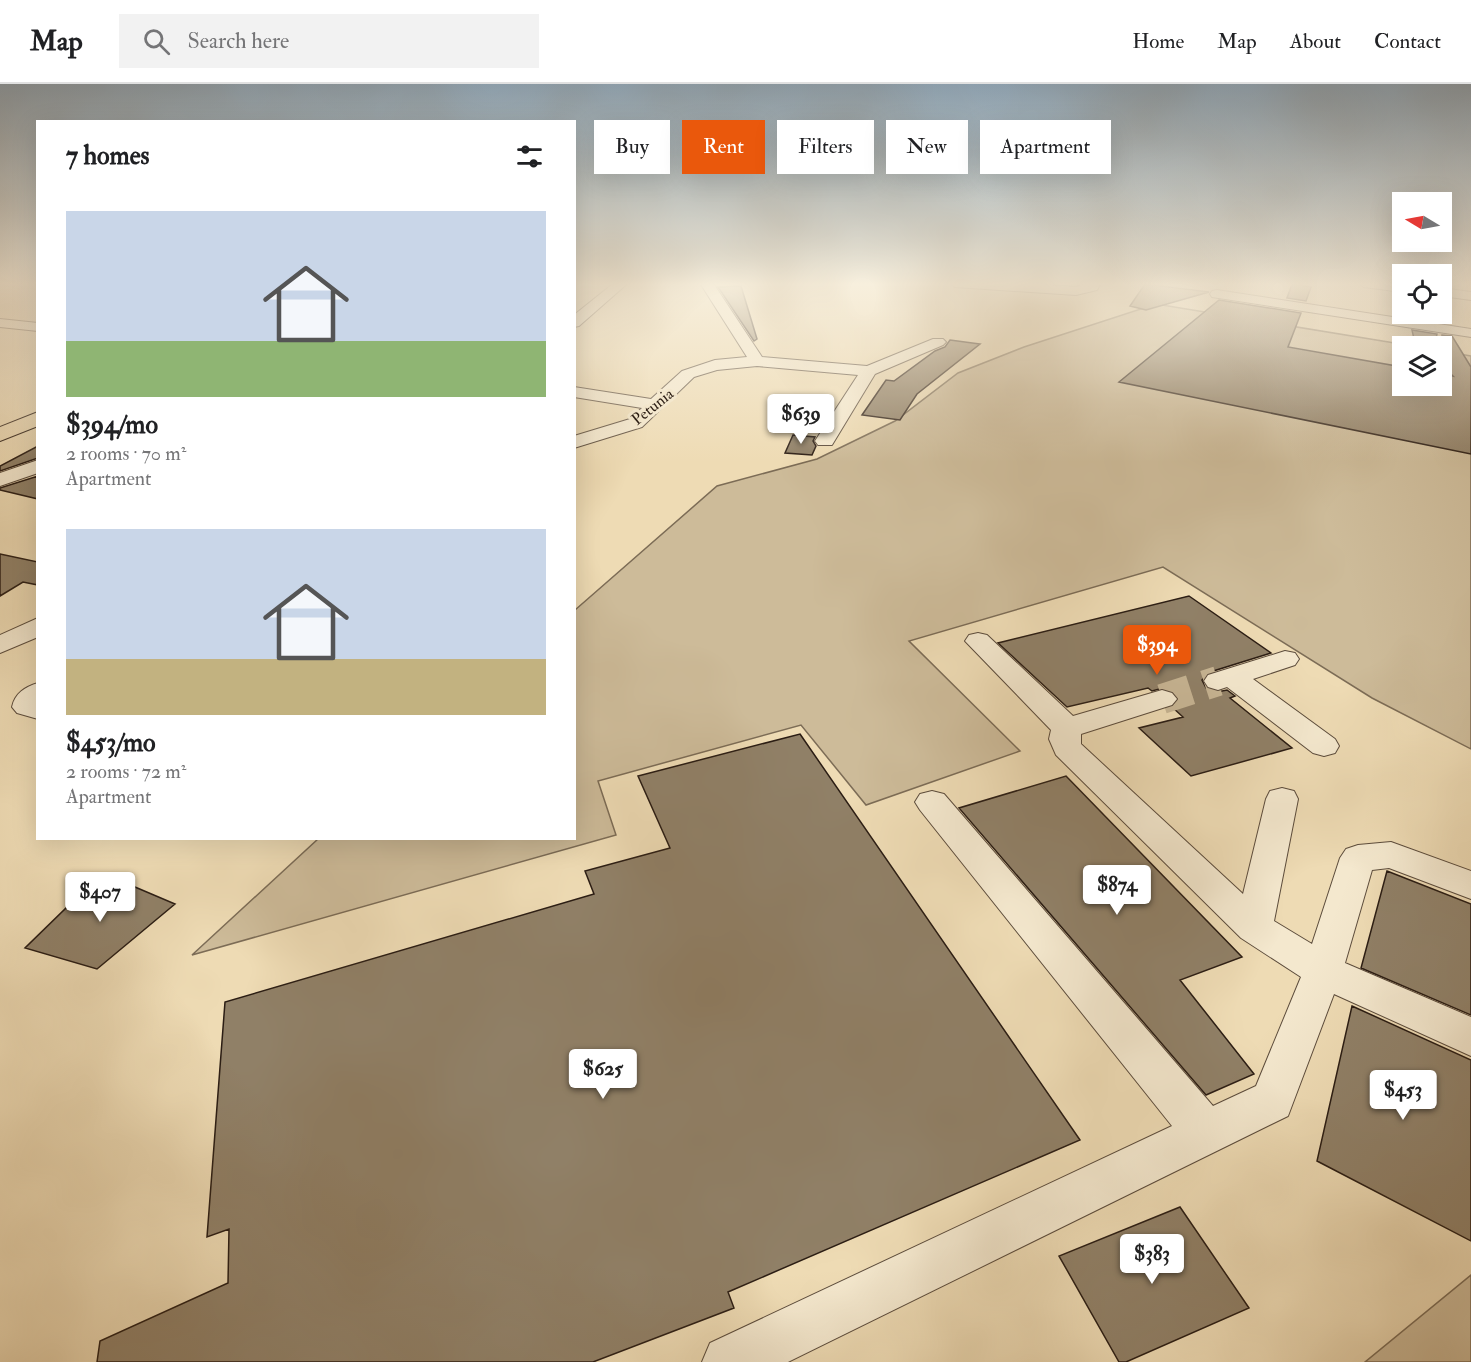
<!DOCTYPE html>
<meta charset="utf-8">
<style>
:root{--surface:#fff;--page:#f2f2f2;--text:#202124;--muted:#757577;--line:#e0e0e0;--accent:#ea580c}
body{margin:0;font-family:"IM FELL Double Pica",serif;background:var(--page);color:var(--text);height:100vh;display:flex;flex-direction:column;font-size:22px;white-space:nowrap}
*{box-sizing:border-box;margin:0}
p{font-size:20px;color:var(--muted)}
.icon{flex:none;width:33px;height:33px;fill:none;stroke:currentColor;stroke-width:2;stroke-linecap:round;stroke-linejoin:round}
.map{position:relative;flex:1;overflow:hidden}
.details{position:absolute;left:36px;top:36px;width:540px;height:720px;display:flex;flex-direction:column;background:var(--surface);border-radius:0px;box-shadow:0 6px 24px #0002}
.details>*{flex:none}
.hud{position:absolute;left:594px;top:36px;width:570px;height:54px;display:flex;gap:12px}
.needle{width:39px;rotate:280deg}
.tools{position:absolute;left:1392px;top:108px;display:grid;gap:12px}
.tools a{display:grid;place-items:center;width:60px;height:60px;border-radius:0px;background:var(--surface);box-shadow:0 6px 24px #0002;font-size:30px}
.price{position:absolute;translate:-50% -51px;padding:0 14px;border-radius:6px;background:#fff;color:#222;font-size:20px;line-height:39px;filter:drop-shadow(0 2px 3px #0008)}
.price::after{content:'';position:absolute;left:50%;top:36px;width:18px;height:14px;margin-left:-9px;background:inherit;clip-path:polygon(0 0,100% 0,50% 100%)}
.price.on{background:var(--accent);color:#fff}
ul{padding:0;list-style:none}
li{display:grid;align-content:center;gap:12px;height:318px;padding:0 30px}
li span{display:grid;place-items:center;height:186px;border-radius:0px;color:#555}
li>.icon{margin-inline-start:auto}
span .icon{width:108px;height:108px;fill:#fffc;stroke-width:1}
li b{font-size:26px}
h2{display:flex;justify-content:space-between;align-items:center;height:72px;padding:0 30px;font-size:26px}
.chip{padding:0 21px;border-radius:0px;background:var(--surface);box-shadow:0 6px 24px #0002;font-size:21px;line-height:54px}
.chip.on{background:var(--accent);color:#fff}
header{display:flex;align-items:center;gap:36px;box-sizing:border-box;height:84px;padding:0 30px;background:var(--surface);border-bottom:2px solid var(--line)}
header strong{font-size:28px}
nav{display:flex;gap:33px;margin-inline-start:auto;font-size:21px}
.search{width:420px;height:54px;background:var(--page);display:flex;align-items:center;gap:15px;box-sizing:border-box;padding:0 21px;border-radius:0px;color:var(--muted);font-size:22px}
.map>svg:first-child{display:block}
</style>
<header>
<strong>Map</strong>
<div class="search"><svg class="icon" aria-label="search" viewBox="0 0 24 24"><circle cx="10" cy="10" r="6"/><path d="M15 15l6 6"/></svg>Search here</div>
<nav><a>Home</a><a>Map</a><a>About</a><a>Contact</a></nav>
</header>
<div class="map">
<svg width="1471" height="1278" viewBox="0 0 1471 1278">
<rect width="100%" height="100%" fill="#eedbb4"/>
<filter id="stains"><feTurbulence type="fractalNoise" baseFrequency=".00333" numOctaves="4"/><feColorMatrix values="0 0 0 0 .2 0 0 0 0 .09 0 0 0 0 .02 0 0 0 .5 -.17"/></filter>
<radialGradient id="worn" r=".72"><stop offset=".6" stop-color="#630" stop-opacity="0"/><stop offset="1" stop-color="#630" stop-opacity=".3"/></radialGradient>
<!-- green -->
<path fill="#cdbb99" stroke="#7c6c56" stroke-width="1.5" d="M1156,220l257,42h-11v40h40v-35l29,5v393l-99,-51 -209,-131 -254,74 111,110 -154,54 -65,-80 -203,56 18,54 -424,120 126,-116 256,-1 1,-228 142,-124 100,-27 78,-38 63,-48 66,-26z
M1471,1191v87h-106z"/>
<!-- building -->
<path fill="#908067" stroke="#2b1d14" stroke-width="1.5" d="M1145,200l64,8 -63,18 -16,-4z
M1292,200l19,3 -5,14 -19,-3z
M741,202l16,53 -3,2 -36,-54z
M1219,216l82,13 -13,34 114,20v19h40v-12l11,2 -11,-11v-30l10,1 19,31v87l-352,-72z
M1407,230h34l-2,8 -31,-5z
M1412,246l25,4 -2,9 -21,-4z
M950,256l30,4 -63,50 -17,26 -38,-5 24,-35 8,1 41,-30 10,-4z
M793,351l22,2 -2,4 3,5 -4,9 -27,-2z
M38,362v12l-38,13v-5z
M38,392v23l-38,-9v-2z
M0,470l38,8v23l-15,-3 -23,14z
M1189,512l82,57 -64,20 -5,7 4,8 11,4 10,-2 8,6 -5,2 62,50 -101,28 -52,-48 44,-11 -11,-10 7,-8 -5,-7 -11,-4 -11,3 -4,-3 -81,19 -69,-64z
M800,650l280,406 -352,152 6,16 -141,54h-496l3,-21 128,-58 1,-54 -22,8 18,-235 369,-108 -9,-23 85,-23 -32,-72z
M1066,692l176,181 -62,23 74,94 -48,21 -247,-287z
M1387,787l84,33v111l-110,-47z
M102,789l73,31 -78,65 -72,-21z
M1352,922l119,54v181l-154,-80z
M1180,1123l69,101 -123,54h-7l-60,-106z"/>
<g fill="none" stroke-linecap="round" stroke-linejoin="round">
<!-- minor-tunnel -->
<path stroke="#c7b594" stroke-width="30" stroke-dasharray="30 15" stroke-linecap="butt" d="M1162,615l56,-18"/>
<!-- minor casing -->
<g stroke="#5c4c3c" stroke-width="2">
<path id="minor" d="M614,199h14l-49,43 -5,1v-12z
M700,199h13l49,74 105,9 66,-27h10l3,3 -3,3 -68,29 -43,71h-14l-3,-4 43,-66 -101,-9 -40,4 -23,7 -52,50 -68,21v-12l56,-17 12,-11 -68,-11v-10l77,12 31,-28 33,-11 32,-3z
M949,199h71l56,4 12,-4h13l-4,7 -21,5 -121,-8z
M1358,199l44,1v8l-38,-5z
M1442,204l29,4v8l-29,-4z
M1217,206l254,39v8l-259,-40 -2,-3 2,-3z
M0,235l38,4v8l-38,-4z
M38,376v13l-38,13v-13z
M38,534v19l-38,16v-18z
M978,549l9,2 86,81 89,-26 10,3 5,6 -5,6 -91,29v10l162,150 23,-95 4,-8 12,-3 12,3 4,8 -24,122 38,23 28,-86 6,-9 12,-4 33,-3 80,29v28l-82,-31 -17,2 -27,93 126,54v39l-137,-62 -46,122 -500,246h-86l8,-19 462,-217 -252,-316 -5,-8 5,-8 12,-3 12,3 269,312 43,-20 45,-109 -60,-39 -185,-183 -7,-16 2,-9 -86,-89 4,-6z
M1285,567l10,2 4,6 -4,6 -42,14 82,60 4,7 -4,7 -11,3 -11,-3 -86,-66 -9,3 -10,-3 -4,-6 4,-6z
M38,599v36l-21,-6 -5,-6c3,-14 13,-20 26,-24z"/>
</g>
<!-- major casing -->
<g stroke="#2b1d14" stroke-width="2">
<path id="major" d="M38,328v14l-38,15v-14z"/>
</g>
<!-- minor -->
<use href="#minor" fill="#f4e8ce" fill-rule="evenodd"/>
<!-- major -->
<use href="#major" fill="#eedbb4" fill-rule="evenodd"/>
</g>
<!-- sky -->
<linearGradient id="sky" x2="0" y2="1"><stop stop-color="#90aabe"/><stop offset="0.53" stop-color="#f7efdd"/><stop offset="1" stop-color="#f7efdd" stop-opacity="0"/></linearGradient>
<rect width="1471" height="378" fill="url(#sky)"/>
<g text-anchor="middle" stroke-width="6" stroke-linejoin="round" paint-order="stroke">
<!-- far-street labels -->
<g font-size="16" fill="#2b1d14" stroke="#f4e8ce">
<text transform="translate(652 322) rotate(-39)" y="6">Petunia</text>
</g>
</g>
<rect width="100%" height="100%" filter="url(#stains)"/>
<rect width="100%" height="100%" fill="url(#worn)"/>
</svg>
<div class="tools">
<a><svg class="needle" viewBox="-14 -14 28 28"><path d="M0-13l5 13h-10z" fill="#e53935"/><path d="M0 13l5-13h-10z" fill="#757577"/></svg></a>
<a><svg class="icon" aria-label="locate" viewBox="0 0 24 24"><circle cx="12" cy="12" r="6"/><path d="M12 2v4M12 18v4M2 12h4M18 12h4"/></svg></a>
<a><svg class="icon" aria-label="layers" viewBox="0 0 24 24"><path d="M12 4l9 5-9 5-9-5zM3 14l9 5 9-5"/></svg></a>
</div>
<b class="price" style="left:801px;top:361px">$639</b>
<b class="price on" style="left:1157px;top:592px">$394</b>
<b class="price" style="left:1117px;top:832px">$874</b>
<b class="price" style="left:100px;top:839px">$407</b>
<b class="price" style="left:603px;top:1016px">$625</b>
<b class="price" style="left:1403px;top:1037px">$453</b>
<b class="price" style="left:1152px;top:1201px">$383</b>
<div class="hud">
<a class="chip">Buy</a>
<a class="chip on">Rent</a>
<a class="chip">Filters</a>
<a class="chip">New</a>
<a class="chip">Apartment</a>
</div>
<section class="details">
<h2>7 homes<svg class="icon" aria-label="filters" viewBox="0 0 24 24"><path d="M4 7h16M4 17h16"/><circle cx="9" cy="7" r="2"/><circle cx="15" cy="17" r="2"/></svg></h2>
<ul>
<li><span style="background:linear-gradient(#c9d6e8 70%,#8fb573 0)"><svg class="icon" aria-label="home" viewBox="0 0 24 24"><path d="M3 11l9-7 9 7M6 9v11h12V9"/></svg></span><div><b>$394/mo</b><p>2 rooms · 70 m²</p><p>Apartment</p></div></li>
<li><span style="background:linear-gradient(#c9d6e8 70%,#c2b280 0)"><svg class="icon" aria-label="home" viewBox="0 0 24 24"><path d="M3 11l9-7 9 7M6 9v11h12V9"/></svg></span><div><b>$453/mo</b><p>2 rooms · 72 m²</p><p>Apartment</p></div></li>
</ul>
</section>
</div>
